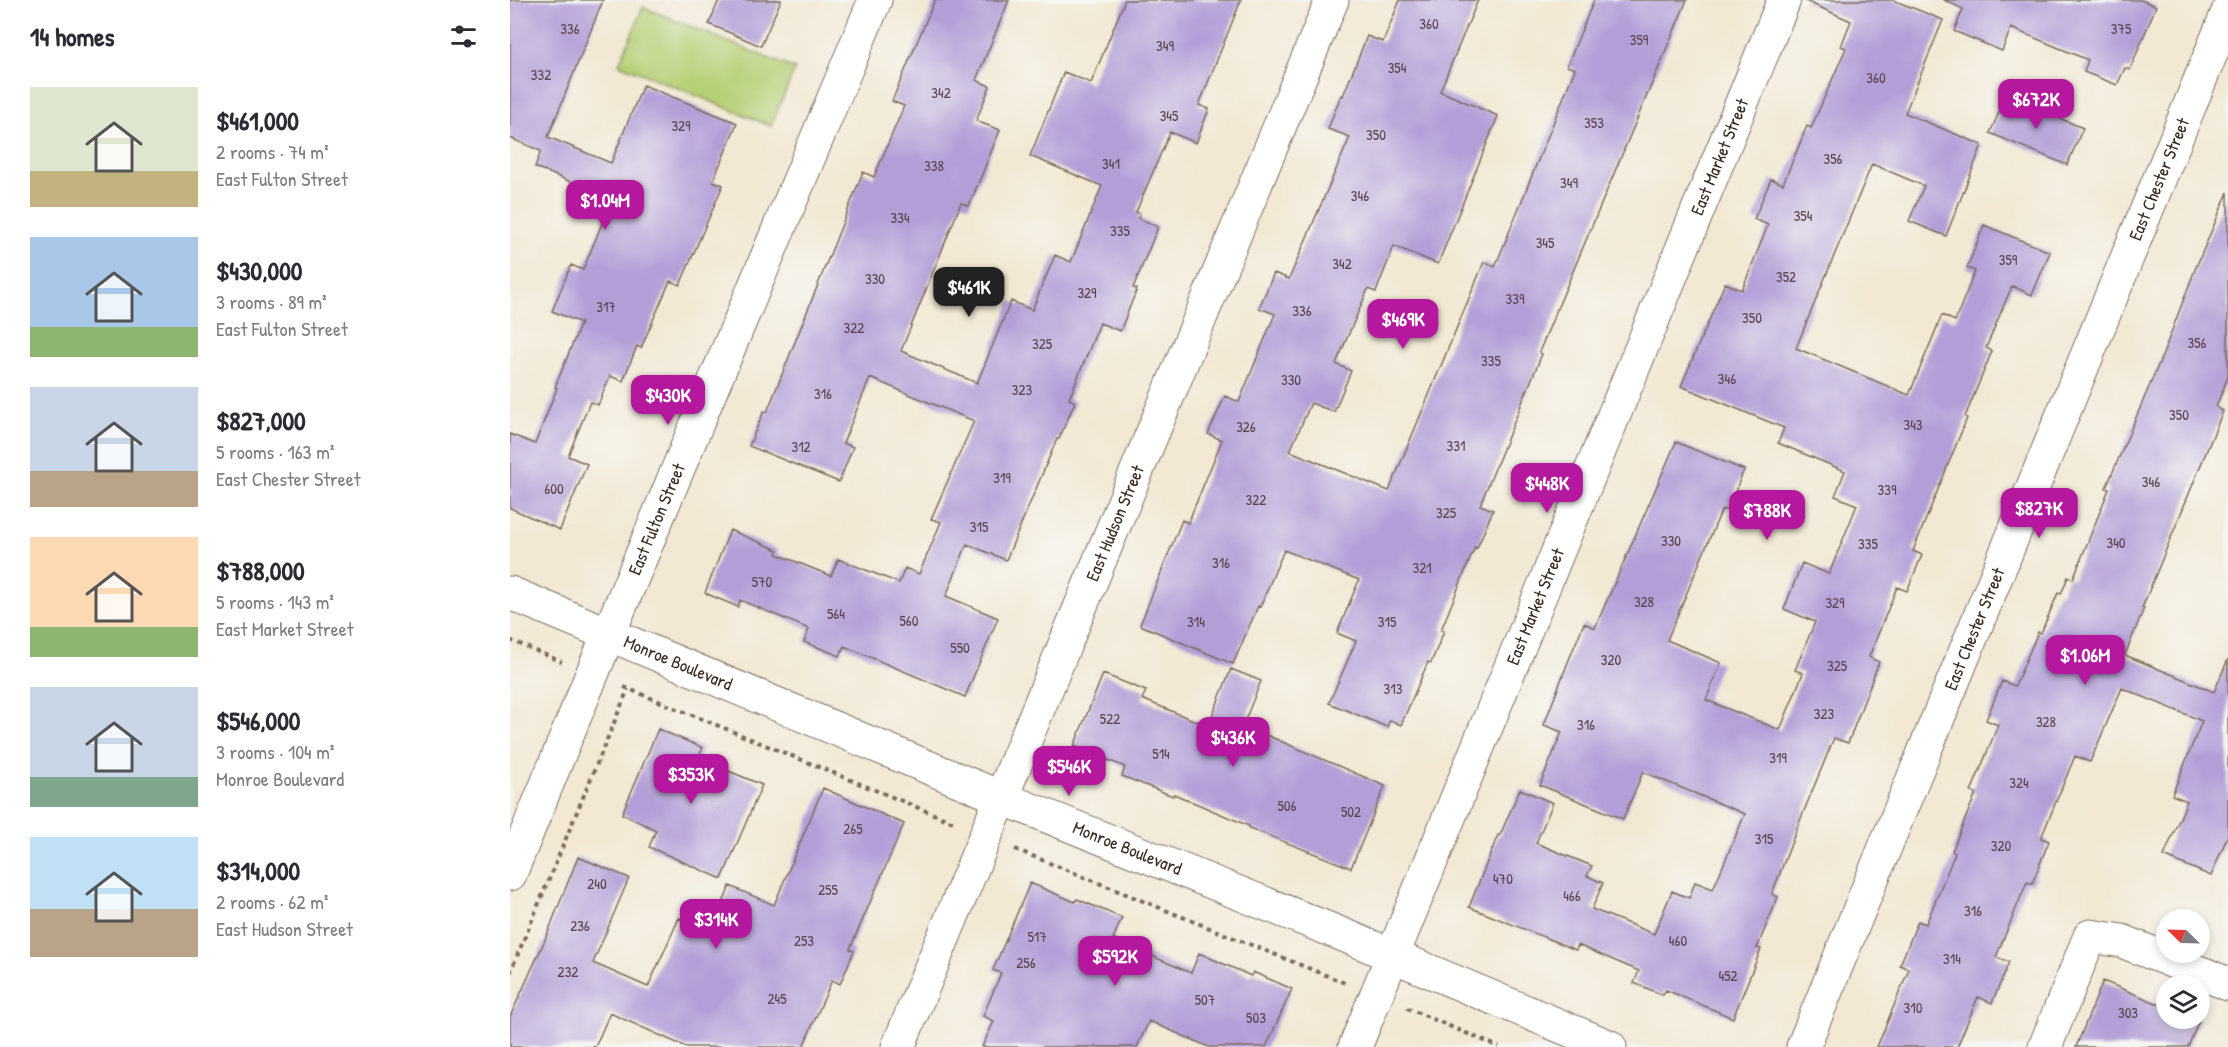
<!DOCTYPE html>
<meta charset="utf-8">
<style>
:root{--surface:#fff;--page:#f7f7f7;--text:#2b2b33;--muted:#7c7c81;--accent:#b5179e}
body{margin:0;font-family:"Patrick Hand",sans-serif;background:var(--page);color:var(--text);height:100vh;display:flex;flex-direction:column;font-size:22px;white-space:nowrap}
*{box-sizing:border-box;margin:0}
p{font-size:20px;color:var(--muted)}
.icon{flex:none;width:33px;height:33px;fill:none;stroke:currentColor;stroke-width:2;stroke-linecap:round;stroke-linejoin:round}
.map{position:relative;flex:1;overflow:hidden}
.sheet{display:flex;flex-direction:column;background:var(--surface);width:510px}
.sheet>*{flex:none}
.needle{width:39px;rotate:293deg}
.controls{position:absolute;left:1646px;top:909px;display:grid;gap:12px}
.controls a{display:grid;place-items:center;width:54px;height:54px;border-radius:50%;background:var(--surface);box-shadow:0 3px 9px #0003;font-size:30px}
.price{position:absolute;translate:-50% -51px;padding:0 14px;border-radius:12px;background:var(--accent);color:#fff;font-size:20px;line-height:39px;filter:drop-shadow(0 2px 3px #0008)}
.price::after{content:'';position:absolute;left:50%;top:36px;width:18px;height:14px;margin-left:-9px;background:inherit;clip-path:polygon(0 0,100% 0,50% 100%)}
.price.current{background:#222;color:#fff}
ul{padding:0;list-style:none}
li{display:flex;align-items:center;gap:18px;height:150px;padding:0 30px}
li span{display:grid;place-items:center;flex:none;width:168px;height:120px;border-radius:0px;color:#555}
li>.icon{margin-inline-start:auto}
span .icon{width:72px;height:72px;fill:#fffc;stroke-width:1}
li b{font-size:26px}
h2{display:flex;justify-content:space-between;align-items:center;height:72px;padding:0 30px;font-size:26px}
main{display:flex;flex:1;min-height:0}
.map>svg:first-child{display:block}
</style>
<main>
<section class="sheet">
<h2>14 homes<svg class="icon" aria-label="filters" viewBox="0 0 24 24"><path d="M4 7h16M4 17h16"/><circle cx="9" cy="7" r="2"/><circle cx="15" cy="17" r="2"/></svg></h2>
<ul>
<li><span style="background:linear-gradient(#dfe7d0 70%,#c2b280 0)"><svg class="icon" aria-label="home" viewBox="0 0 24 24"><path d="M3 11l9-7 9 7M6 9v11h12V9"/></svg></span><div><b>$461,000</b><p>2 rooms · 74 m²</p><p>East Fulton Street</p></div></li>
<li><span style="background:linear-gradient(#a9c7e8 75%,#8fb573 0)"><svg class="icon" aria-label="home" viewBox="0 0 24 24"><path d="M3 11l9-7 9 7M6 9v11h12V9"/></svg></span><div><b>$430,000</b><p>3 rooms · 89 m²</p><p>East Fulton Street</p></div></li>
<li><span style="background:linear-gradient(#c9d6e8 70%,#b9a48a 0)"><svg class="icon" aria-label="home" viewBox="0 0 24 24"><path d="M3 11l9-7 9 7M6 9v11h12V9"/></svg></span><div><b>$827,000</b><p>5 rooms · 163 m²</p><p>East Chester Street</p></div></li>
<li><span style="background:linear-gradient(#ffd9b3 75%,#8fb573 0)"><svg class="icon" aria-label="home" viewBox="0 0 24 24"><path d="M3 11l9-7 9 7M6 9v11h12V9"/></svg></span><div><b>$788,000</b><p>5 rooms · 143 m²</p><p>East Market Street</p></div></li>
<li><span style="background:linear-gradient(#c9d6e8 75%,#7fa58c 0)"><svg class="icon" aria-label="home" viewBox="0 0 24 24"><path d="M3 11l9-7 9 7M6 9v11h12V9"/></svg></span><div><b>$546,000</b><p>3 rooms · 104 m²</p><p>Monroe Boulevard</p></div></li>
<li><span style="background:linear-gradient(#bfe0f5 60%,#b9a48a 0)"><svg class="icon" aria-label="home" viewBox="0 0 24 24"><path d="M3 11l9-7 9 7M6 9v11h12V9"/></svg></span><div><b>$314,000</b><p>2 rooms · 62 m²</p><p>East Hudson Street</p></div></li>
</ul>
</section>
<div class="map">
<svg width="1718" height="1047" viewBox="0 0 1718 1047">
<rect width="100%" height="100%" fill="#f6f6f2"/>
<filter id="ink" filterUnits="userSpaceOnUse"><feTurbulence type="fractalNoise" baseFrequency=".0167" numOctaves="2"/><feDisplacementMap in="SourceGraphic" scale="12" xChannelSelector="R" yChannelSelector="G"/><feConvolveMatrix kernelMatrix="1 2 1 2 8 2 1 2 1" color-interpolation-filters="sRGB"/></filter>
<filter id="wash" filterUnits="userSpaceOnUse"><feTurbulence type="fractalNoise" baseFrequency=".008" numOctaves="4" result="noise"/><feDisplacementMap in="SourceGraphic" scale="24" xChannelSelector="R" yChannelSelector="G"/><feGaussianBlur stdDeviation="1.35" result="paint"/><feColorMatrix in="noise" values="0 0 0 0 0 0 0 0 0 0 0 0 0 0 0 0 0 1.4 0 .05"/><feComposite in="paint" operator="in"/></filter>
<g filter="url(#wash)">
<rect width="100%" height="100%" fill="#f2e8d3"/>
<!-- green -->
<path fill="#b5d076" stroke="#787d4a" stroke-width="1.5" d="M133,7l152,62 -24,57 -152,-62z"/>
<g id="blocks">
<!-- building -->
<path fill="#b39ed8" d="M0,0h93l-55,137 63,26 32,-78 94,38 -24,58 10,4 -43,100 -10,-4 -29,67 -4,-2 -14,35 -13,-5 -12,29 -8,-3 -22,54 19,8 -27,66 -50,-22v-74l25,10 22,-56 -2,-1 26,-64 -29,-12 19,-46 12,5 29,-71 -77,-32 6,-16 -31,-13z
M209,0h62l-20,46 -52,-22z
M425,0h74l-33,80 14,6 -14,35 24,9 -31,76 -8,-3 -60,148 76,32 34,-82 21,9 23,-55 16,7 31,-76 -72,-30 34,-84 27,11 34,-83h116l-42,105 10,4 -13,34 -26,-11 -34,80 4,2 -2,4 20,9 -25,61 4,1 -17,42 -20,-8 -31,76 6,3 -16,37h-2l-51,121 -39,-16 -21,52 52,22 -33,79 -121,-51 -4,10 -36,-14 5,-13 -69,-29 -2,7 -33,-14 25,-63 48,20 -1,4 54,22 7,-17 61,24 6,-15 14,6 22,-52 -10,-3 43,-98 -104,-43 -27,65 10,4 -14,35 -90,-36 15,-35 3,1 96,-240 11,5 30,-71 -12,-5z
M890,0h78l-38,91 58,25 -60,148 -44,-18 -18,46 -8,-3 -32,75 15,7 -17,41 -23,-9 -21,48 99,40 95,-229 11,5 80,-198 -8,-3 27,-66h93l-148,352 3,2 -62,151 13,5 -16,38 -2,-1 -34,83 3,1 -13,32 -3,-1 -27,63 -11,-5 -3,7 -58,-24 27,-62 -19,-8 22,-53 -75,-30 -24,57 -2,-1 -25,58 -93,-39 42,-105 6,3 34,-83 -14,-6 17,-38 14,6 36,-88 -16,-6 15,-35 15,6 61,-142 -22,-8 13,-34 2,1 24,-60 16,6z
M1293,0h90l50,20 -38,93 77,32 -36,91 -37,-15 15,-35 -52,-22 -76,184 113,47 33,-80 13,6 20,-50 -8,-3 17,-43 66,27 -18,43 -20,-9 -26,62 6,3 -27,66 2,1 -54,133 9,4 -15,36 -10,-4 -28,70 10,5 -31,81 -14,-5 -35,85 -27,71 6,3 -21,51 4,1 -28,69 -67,-28 -3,5 -29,-12 5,-12 -61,-26 -2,5 -107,-43 29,-72h2l20,-46 33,14 -17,40 56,23 -5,10 16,7 -11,26 62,25 18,-43 17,7 6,-16 18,7 32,-75 -102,-42 -20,47 -83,-34 22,-53 -18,-7 22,-58 18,-44 11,5 81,-186 68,28 -17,41 -5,-2 -55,131 54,23 -15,37 74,30 23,-57 -8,-3 20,-48 -31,-13 18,-46 27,11 28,-69 -22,-9 10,-25 -67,-28 6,-15 -103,-42 44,-103 17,7 26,-65 -14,-6 17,-40 12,5 24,-58 4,2 35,-80 -5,-2 10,-25z
M1434,0h197l15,6 -26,64 -5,-2 -8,17 -33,-13 4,-12 -77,-32 -9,23 -48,-20 9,-22z
M1496,96l77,32 -16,37 -77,-32z
M1718,192v185l-12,30 7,4 -81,197h2l-19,47 89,37 14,-33v176l-17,41 -47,-20 23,-55 -15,-6 30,-74 -80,-33 -32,74 -15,-6 -34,82 8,3 -17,43 -5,-2 -31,75 13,5 -17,41 -14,-6 -21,50h-80l32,-78 -9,-4 18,-44 8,3 29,-71 -3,-2 24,-58 -5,-1 27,-67 -12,-5 16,-39 13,5 23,-54 3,1 17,-40 3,1 7,-17 5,2 36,-90 -3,-1 57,-134 31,-82z
M721,669l30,12 -18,44 142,61 -34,82 -102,-40v-2l-75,-32 -1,2 -51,-20 3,-9 -51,-21 29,-72 43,17 -4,8 66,27z
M148,729l45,19 -5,10 64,27 -40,94 -73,-32 7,-17 -34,-16z
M313,788l81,36 -54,125 4,2 -14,33 -8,-4 -29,67h-117l-76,-34 -15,34h-85v-30l34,-75 34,-85 51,21 -36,85 55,24 31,-69 32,14 19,-46 44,19z
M520,883l45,19 2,-3 45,19 -9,21 78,34 8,-20 52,23 2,-4 39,17 -26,58h-57l-60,-26 -12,26h-155l12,-26 -11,-5 18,-43 -8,-3z
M1593,981l63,26v11h34l-12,29h-112z"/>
</g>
</g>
<g filter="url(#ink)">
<use href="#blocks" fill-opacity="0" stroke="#7b6c5d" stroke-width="1.5"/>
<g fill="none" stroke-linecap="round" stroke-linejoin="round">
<!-- minor casing -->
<g stroke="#7b6c5d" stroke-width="35">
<g id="minor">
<path id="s1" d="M0,593l492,205 344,138 264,111"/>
<path id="s2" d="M0,874l99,-241 266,-633"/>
<path id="s3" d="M388,1047l434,-1047"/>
<path id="s4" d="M845,1047l429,-1047"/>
<path id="s5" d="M1293,1047l425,-1035"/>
<path d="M1535,1047l45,-111 32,5 106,43"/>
</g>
</g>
<!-- path -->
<path stroke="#7b6c5d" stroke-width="4" stroke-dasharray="4.5 4.5" stroke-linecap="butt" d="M0,640l52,22
M114,687l329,135
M505,849l330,134
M0,973l118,-284
M897,1008l92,39"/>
<!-- minor -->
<use href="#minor" stroke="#fff" stroke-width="33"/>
</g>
</g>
<g text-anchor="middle" stroke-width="6" stroke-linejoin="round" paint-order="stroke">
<!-- number labels -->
<g font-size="15" fill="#59474c">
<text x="919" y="29">360</text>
<text x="60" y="34">336</text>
<text x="1611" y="34">375</text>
<text x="1129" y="45">359</text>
<text x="655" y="51">349</text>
<text x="887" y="73">354</text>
<text x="31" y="80">332</text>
<text x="1366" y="83">360</text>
<text x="431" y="98">342</text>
<text x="659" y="121">345</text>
<text x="1084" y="128">353</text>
<text x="171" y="131">329</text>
<text x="866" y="140">350</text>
<text x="1323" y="164">356</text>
<text x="601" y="169">341</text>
<text x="424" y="171">338</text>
<text x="1059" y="188">349</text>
<text x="850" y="201">346</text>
<text x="1293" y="221">354</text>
<text x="390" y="223">334</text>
<text x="610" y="236">335</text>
<text x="1035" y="248">345</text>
<text x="1498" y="265">359</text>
<text x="832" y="269">342</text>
<text x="1276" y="282">352</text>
<text x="365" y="284">330</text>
<text x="577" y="298">329</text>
<text x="1005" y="304">339</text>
<text x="96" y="312">317</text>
<text x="792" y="316">336</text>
<text x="1242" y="323">350</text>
<text x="344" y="333">322</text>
<text x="1687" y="348">356</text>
<text x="532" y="349">325</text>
<text x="981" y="366">335</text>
<text x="1217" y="384">346</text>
<text x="781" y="385">330</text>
<text x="512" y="395">323</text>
<text x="313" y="399">316</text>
<text x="1669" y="420">350</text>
<text x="1403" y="430">343</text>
<text x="736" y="432">326</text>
<text x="946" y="451">331</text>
<text x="291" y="452">312</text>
<text x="492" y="483">319</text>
<text x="1641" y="487">346</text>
<text x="44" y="494">600</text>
<text x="1377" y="495">339</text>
<text x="746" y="505">322</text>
<text x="936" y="518">325</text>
<text x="469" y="532">315</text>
<text x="1161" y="546">330</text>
<text x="1606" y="548">340</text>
<text x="1358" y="549">335</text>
<text x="711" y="568">316</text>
<text x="912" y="573">321</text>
<text x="252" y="587">570</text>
<text x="1134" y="607">328</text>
<text x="1325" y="608">329</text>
<text x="326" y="619">564</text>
<text x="399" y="626">560</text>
<text x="686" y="627">314</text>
<text x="877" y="627">315</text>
<text x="450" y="653">550</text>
<text x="1101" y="665">320</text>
<text x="1327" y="671">325</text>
<text x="883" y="694">313</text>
<text x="1314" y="719">323</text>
<text x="600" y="724">522</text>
<text x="1536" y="727">328</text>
<text x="1076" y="730">316</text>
<text x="651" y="759">514</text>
<text x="1268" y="763">319</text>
<text x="1509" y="788">324</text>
<text x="777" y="811">506</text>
<text x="841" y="817">502</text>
<text x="343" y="834">265</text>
<text x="1254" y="844">315</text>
<text x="1491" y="851">320</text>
<text x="993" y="884">470</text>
<text x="87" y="889">240</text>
<text x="318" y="895">255</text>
<text x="1062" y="901">466</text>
<text x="1463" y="916">316</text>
<text x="70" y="931">236</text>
<text x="527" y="942">517</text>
<text x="294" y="946">253</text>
<text x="1168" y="946">460</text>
<text x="1442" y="964">314</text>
<text x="516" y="968">256</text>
<text x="58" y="977">232</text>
<text x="1218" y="981">452</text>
<text x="267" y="1004">245</text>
<text x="695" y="1005">507</text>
<text x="1403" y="1013">310</text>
<text x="1618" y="1018">303</text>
<text x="746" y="1023">503</text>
</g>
<!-- street labels -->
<g font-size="18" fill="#3b2a1e" stroke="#f6f6f2">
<text dy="6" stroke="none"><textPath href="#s4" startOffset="962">East Market Street</textPath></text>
<text dy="6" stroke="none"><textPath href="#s5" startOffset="938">East Chester Street</textPath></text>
<text dy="6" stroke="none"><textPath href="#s2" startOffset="384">East Fulton Street</textPath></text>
<text dy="6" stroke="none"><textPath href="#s3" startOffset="567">East Hudson Street</textPath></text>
<text dy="6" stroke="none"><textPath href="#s4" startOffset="476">East Market Street</textPath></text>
<text dy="6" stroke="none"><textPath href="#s5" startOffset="452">East Chester Street</textPath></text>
<text dy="6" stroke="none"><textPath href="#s1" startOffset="182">Monroe Boulevard</textPath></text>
<text dy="6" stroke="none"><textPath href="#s1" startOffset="668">Monroe Boulevard</textPath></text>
</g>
</g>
</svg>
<div class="controls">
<a><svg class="needle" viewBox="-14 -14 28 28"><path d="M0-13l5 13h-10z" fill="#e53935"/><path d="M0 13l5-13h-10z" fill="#7c7c81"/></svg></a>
<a><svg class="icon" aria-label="layers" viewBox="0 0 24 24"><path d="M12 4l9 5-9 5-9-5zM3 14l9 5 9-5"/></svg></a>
</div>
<b class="price" style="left:1526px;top:130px">$672K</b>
<b class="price" style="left:95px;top:231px">$1.04M</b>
<b class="price current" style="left:459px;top:318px">$461K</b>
<b class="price" style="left:893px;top:350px">$469K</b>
<b class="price" style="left:158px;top:426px">$430K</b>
<b class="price" style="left:1037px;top:514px">$448K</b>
<b class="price" style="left:1529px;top:539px">$827K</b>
<b class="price" style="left:1257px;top:541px">$788K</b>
<b class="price" style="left:1575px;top:686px">$1.06M</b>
<b class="price" style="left:723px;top:768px">$436K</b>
<b class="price" style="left:559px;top:797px">$546K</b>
<b class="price" style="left:181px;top:805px">$353K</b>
<b class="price" style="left:206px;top:950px">$314K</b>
<b class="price" style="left:605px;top:987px">$592K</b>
</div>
</main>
